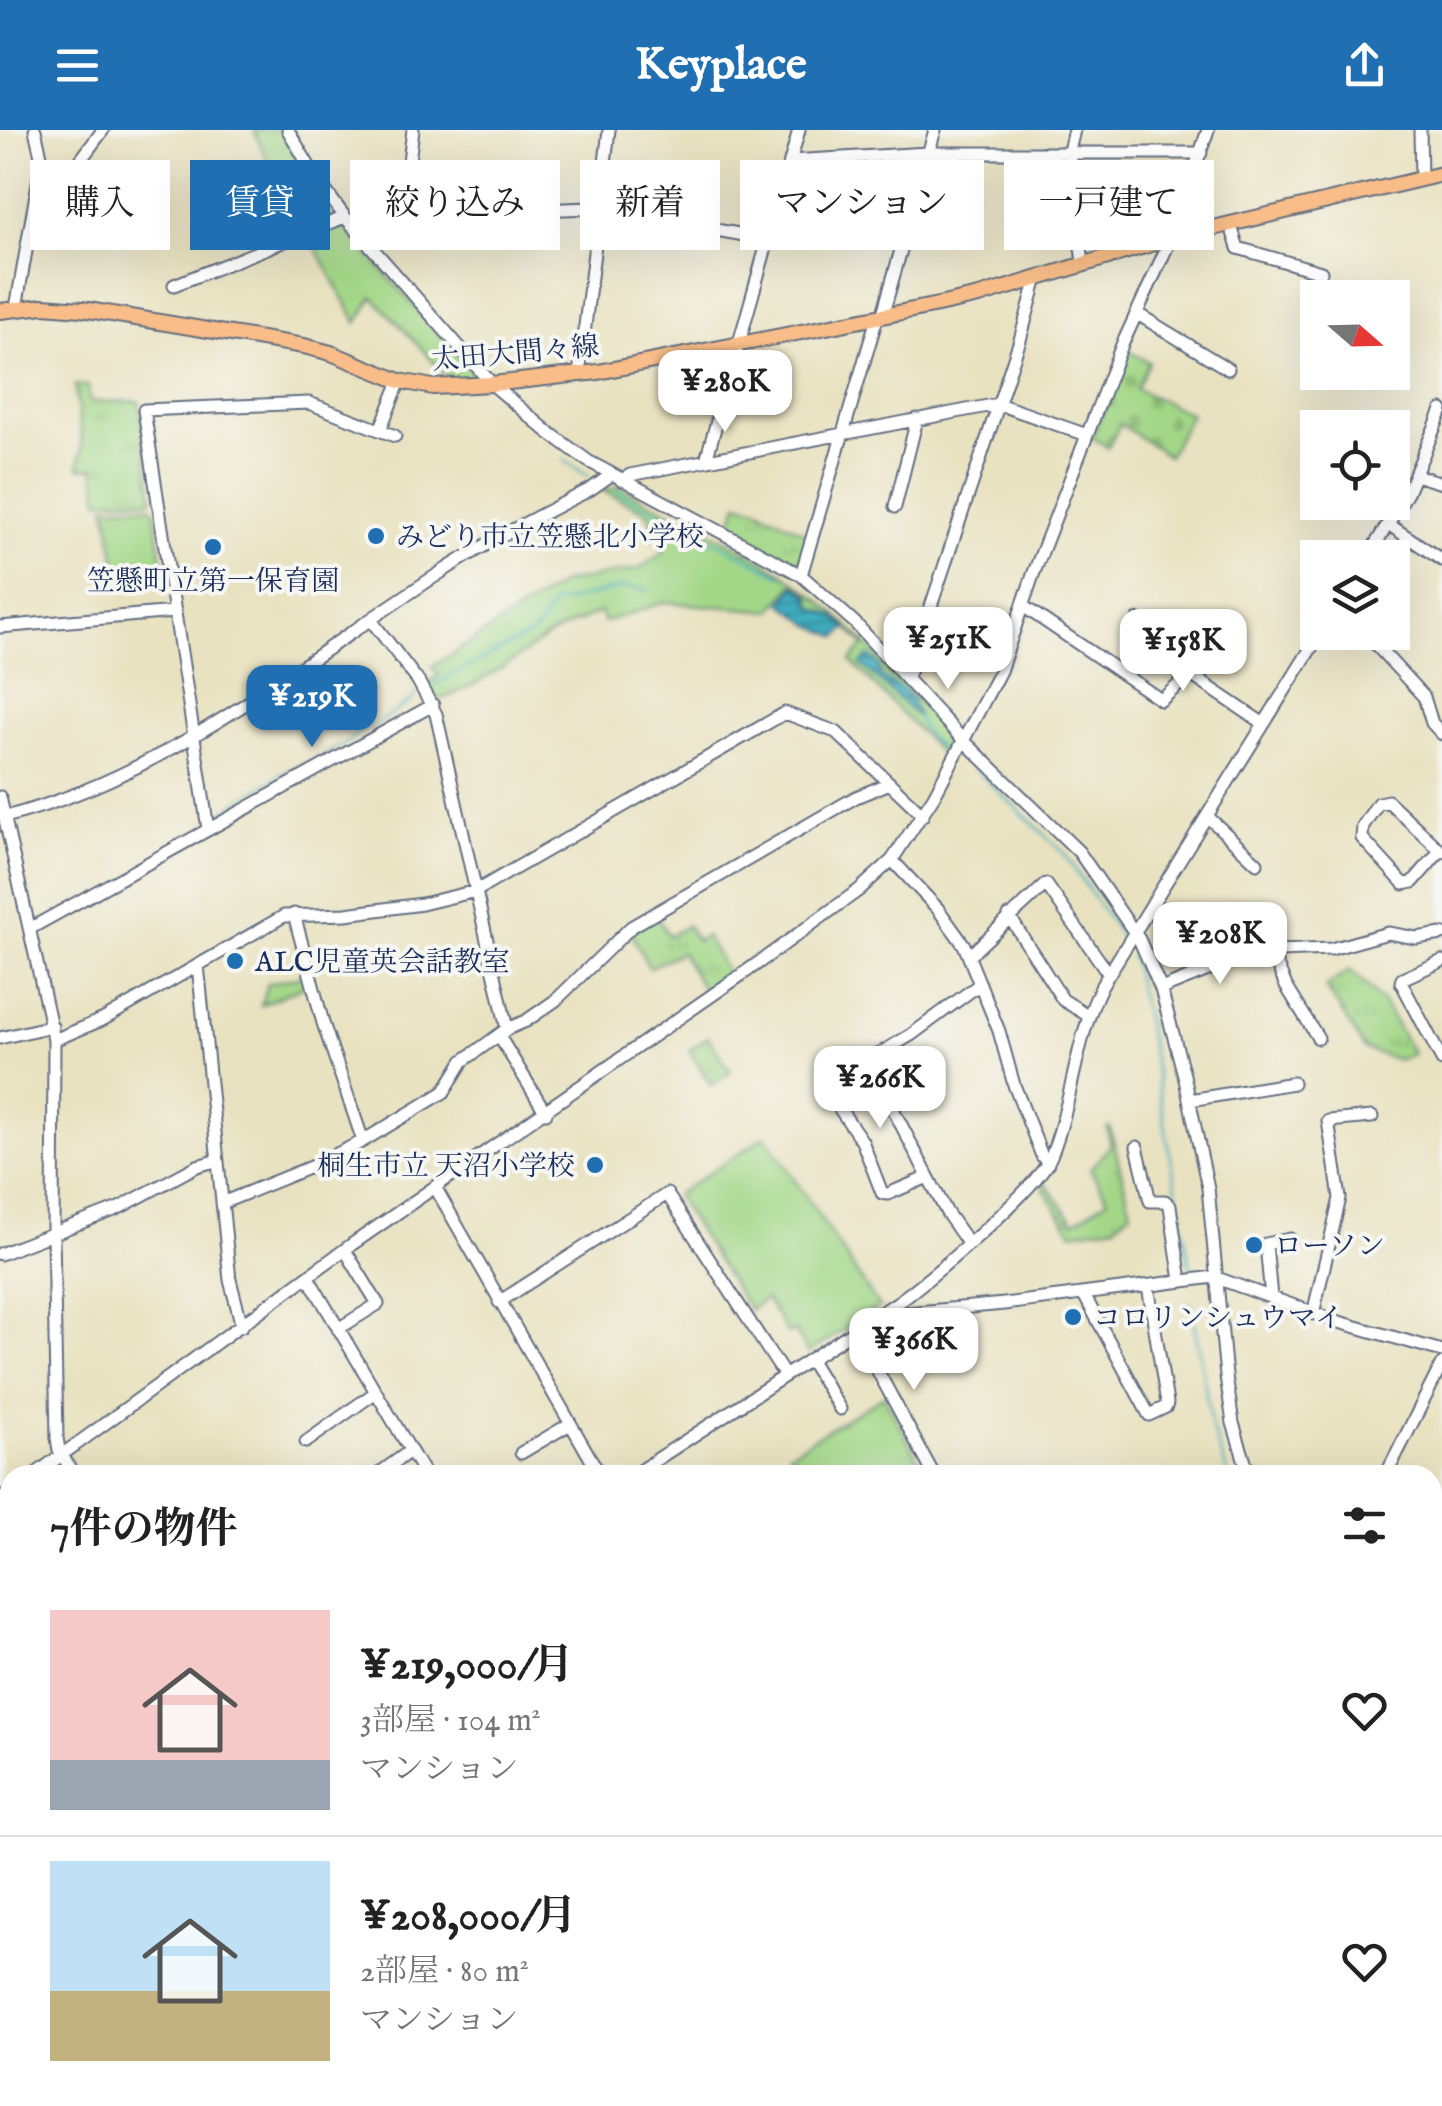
<!DOCTYPE html>
<html lang="ja">
<meta charset="utf-8">
<style>
:root{--surface:#fff;--page:#f2f2f2;--text:#222;--muted:#767676;--line:#e0e0e0;--accent:#1f6fb2}
body{margin:0;font-family:"IM FELL English","Noto Serif JP",serif;background:var(--page);color:var(--text);height:100vh;display:flex;flex-direction:column;font-size:38px;white-space:nowrap}
*{box-sizing:border-box;margin:0}
p{font-size:32px;color:var(--muted)}
.icon{flex:none;width:55px;height:55px;fill:none;stroke:currentColor;stroke-width:2;stroke-linecap:round;stroke-linejoin:round}
.map{position:relative;flex:1;overflow:hidden}
.panel{position:absolute;left:0px;top:1335px;width:1442px;height:642px;display:flex;flex-direction:column;background:var(--surface);border-radius:30px 30px 0 0;box-shadow:0 10px 40px #0002}
.panel>*{flex:none}
.top-card{position:absolute;left:30px;top:30px;width:1382px;height:90px;display:flex;gap:20px}
.needle{width:65px;rotate:110deg}
.buttons{position:absolute;left:1300px;top:150px;display:grid;gap:20px}
.buttons a{display:grid;place-items:center;width:110px;height:110px;border-radius:0px;background:var(--surface);box-shadow:0 10px 40px #0002;font-size:50px}
.price{position:absolute;translate:-50% -85px;padding:0 22px;border-radius:20px;background:#fff;color:#222;font-size:32px;line-height:65px;filter:drop-shadow(0 2px 5px #0008)}
.price::after{content:'';position:absolute;left:50%;top:60px;width:30px;height:22px;margin-left:-15px;background:inherit;clip-path:polygon(0 0,100% 0,50% 100%)}
.price.current{background:var(--accent);color:#fff}
ul{padding:0;list-style:none}
li{display:flex;align-items:center;gap:30px;height:250px;padding:0 50px}
li+li{border-top:2px solid var(--line)}
li span{display:grid;place-items:center;flex:none;width:280px;height:200px;border-radius:0px;color:#555}
li>.icon{margin-inline-start:auto}
span .icon{width:120px;height:120px;fill:#fffc;stroke-width:1}
li b{font-size:42px}
h2{display:flex;justify-content:space-between;align-items:center;height:120px;padding:0 50px;font-size:42px}
.pill{padding:0 35px;border-radius:0px;background:var(--surface);box-shadow:0 10px 40px #0002;font-size:35px;line-height:90px}
.pill.current{background:var(--accent);color:#fff}
header{display:flex;justify-content:space-between;align-items:center;height:130px;padding:0 50px;background:var(--accent);color:#fff;font-size:45px;font-weight:700}
.map>svg:first-child{display:block}
</style>
<header><svg class="icon" aria-label="menu" viewBox="0 0 24 24"><path d="M4 6h16M4 12h16M4 18h16"/></svg>Keyplace<svg class="icon" aria-label="share" viewBox="0 0 24 24"><path d="M12 15V3M7 8l5-5 5 5M5 13v7h14v-7"/></svg></header>
<div class="map">
<svg width="1442" height="1976" viewBox="0 0 1442 1976">
<defs>
<pattern id="grass-tufts" width="24" height="20" patternUnits="userSpaceOnUse" patternTransform="scale(2.5)"><rect width="24" height="20" fill="#a3d787"/><path d="M3 7l-1-3M5 7V3M7 7l1-3M15 17l-1-3M17 17v-4M19 17l1-3" fill="none" stroke="#8cb977"/></pattern>
<pattern id="cemetery-stones" width="16" height="16" patternUnits="userSpaceOnUse" patternTransform="scale(2.5)"><rect width="16" height="16" fill="#a3d787"/><path d="M2 7V4a2 2 0 0 1 4 0v3zM10 15v-3a2 2 0 0 1 4 0v3z" fill="#8cb977"/></pattern>
<pattern id="water-rules" width="6" height="5" patternUnits="userSpaceOnUse" patternTransform="scale(2.5)"><rect width="6" height="5" fill="#40adbe"/><path d="M0 2.5h6" fill="none" stroke="#358d9e"/></pattern>
</defs>
<rect width="100%" height="100%" fill="#f6f6f2"/>
<filter id="ink" filterUnits="userSpaceOnUse"><feTurbulence type="fractalNoise" baseFrequency=".01" numOctaves="2"/><feDisplacementMap in="SourceGraphic" scale="20" xChannelSelector="R" yChannelSelector="G"/><feConvolveMatrix kernelMatrix="1 2 1 2 8 2 1 2 1" color-interpolation-filters="sRGB"/></filter>
<filter id="wash" filterUnits="userSpaceOnUse"><feTurbulence type="fractalNoise" baseFrequency=".0048" numOctaves="4" result="noise"/><feDisplacementMap in="SourceGraphic" scale="40" xChannelSelector="R" yChannelSelector="G"/><feGaussianBlur stdDeviation="2.25" result="paint"/><feColorMatrix in="noise" values="0 0 0 0 0 0 0 0 0 0 0 0 0 0 0 0 0 1.4 0 .05"/><feComposite in="paint" operator="in"/></filter>
<g filter="url(#wash)">
<rect width="100%" height="100%" fill="#e9e2c1"/>
<!-- grass -->
<path fill="url(#grass-tufts)" stroke="#5f8372" stroke-width="2.5" d="M75,256h13l2,16 49,-1 14,97 -3,2h-50l-6,-32h-15l3,-23z
M738,373l19,5 54,28 -14,33 -67,-39z
M656,786l13,20 18,-10 10,15 9,-5 24,42 -24,16 -25,-42 -32,16 -19,-37z
M1350,840l32,31 31,53 -15,6 -33,-11 -39,-62z
M305,845l3,9 -47,21 6,-21z
M708,907l23,35 -20,13 -22,-35z
M1110,997l21,84 -15,14 -44,7 -32,-49 3,-3 31,42 34,-23 -18,-30 21,-24 -4,-17z"/>
<!-- cemetery -->
<path fill="url(#cemetery-stones)" stroke="#5f8372" stroke-width="2.5" d="M1126,220l23,12 -13,27 55,25 -23,42 -48,-32 -12,24 -16,-11z"/>
<!-- park -->
<path fill="#a3d787" stroke="#5f8372" stroke-width="2.5" d="M254,0h28l28,51 25,36 -27,10 -5,-4 -31,-53z
M342,95l132,148 -3,8h-19l-79,-84 -16,26 -49,-90z
M618,356c60,32 127,59 183,100 58,42 104,102 152,154l-7,19 -95,-98 13,-16 -27,-28 -24,-10 -3,-12 -16,-11 -23,27 -106,-9 -61,20 -4,-10c-19,9 -42,17 -59,29 -32,23 -67,47 -105,60l-10,-17 13,-9 -7,-8 131,-84 76,-14 25,-17 -17,-40 -44,-21z
M106,376h44l5,4 8,57 -45,6z
M766,1006l113,171 -71,46 -14,-23 -6,4 -22,-35 -17,11 -72,-112v-4z
M884,1266l43,79h-133l6,-4 -11,-18z"/>
<!-- water -->
<path fill="url(#water-rules)" stroke="#2e6e8e" stroke-width="2.5" d="M795,456l13,9 4,12 23,10 12,11 -9,9 -27,-12 -29,-22z
M868,526l10,7 4,15c20,10 30,15 35,38l-56,-52z"/>
<g fill="none" stroke-linecap="round" stroke-linejoin="round">
<!-- stream -->
<path stroke="#40adbe" stroke-width="2.5" d="M564,330l24,16
M616,361l165,84
M429,557l106,-55 17,-27 73,-18 23,3
M917,587l11,21 19,15
M970,634l93,88 58,85
M218,685l69,-44 23,-8 38,-21 9,-9 18,-7 37,-26 5,-7
M1131,825l17,75 43,241
M1191,1173l21,126 16,46"/>
</g>
</g>
<g filter="url(#ink)">
<g fill="none" stroke-linecap="round" stroke-linejoin="round">
<!-- minor casing -->
<g stroke="#636e81" stroke-width="15">
<path id="minor" d="M288,0l28,48 29,39 147,167 55,47 41,30 213,114 53,47 110,119 115,111 60,87 22,50 23,86 24,113 18,188 7,47 16,52
M1074,0l-5,21 14,112
M1420,0l1,48
M790,31l138,-8h273
M38,63l36,-24 29,-39
M402,85l11,-85
M350,91l52,-6 189,-7 176,31
M1230,93l8,25 83,24
M174,155l171,-68
M16,178l26,-148 -7,-30
M1136,183l92,56
M882,187l53,-187
M579,245l30,-245
M380,300l20,-49
M706,330l93,-330
M1415,345l27,8
M621,350l9,-5 368,-71 89,31
M895,377l22,-88
M1388,394l54,36
M1367,428l40,-65 35,-83
M801,445l76,-257
M1023,476l138,94 21,-18
M371,490l47,61 18,33 71,315
M1138,490l57,41 3,3 -1,15 67,45
M0,497l174,-15
M1364,502l60,65 8,26 10,11
M907,548l113,-338 17,-62
M0,667l54,243 -1,194 4,204 2,12 15,25
M1207,686l50,47
M5,687c162,-41 295,-154 432,-242 48,-32 102,-59 154,-86l20,-14
M208,699l-64,-419 165,-7 86,33
M1440,721l-27,31 -9,2 -42,-46 1,-12 15,-23 10,-2 54,51
M892,730l46,49 26,36 35,86 15,54 28,71 6,7
M294,784l29,109 40,118
M1009,786l54,84 26,16
M31,798l402,-223
M1271,821l15,35 32,52
M969,826l77,-72 62,89
M1442,831l-40,18 -1,3 41,78
M198,835l32,315 12,46
M1161,859l92,-37 78,-3 57,-16 28,5 26,-4
M499,906l47,77
M0,908l52,-12
M54,910l50,-21 180,-103 62,-2 76,-10 54,-13 309,-178 51,19 87,83
M868,931l79,152 21,30
M1190,970l103,-17
M1137,1017l13,54h15l5,5 11,75
M928,1047l-40,17 -6,-1 -20,-52 -38,-55 87,-51 69,-51
M435,1057l165,288
M222,1073l91,-37 50,-25 81,-49 19,-31 44,-32 19,-8 30,-21 75,-73 225,-130 34,-14
M0,1124l119,-46 78,-42 18,-5
M308,1147l117,198
M1084,1165l65,120 17,-8 1,-4 -19,-117
M1271,1168l-5,-54 24,-5
M499,1172l168,-108 118,182
M885,1182l21,1 98,-9 210,-27 125,45 103,29
M1313,1184l27,-116 -12,-77 44,-4
M338,1199l40,-25 -33,-54
M856,1201l78,144
M810,1230l30,49
M306,1312l70,-50
M521,1323l49,-29
M34,1345l317,-230 396,-274 112,-81 33,-30 42,-64 66,-125 33,-96 89,-230 46,-100 40,-115
M377,1345l33,-24
M633,1345l268,-175c33,-25 137,-111 150,-144 22,-55 24,-117 51,-171l219,-353
M1386,1345l56,-111
M0,1369l10,-7
M1432,1435l10,3
M1432,1523l10,2
M1432,1631l10,11
M0,1653l10,-3
M0,1886l10,-8
M1432,1903l10,16
M1432,1929l10,-5
M106,1968l4,8
M330,1968l5,8
M390,1968l4,8
M752,1968l5,8
M866,1968l3,8
M982,1968l3,8
M1359,1968l5,8
M1091,1972l10,-4
M580,1976l5,-8
M1424,1976l18,-10"/>
</g>
<!-- major casing -->
<g stroke="#636e81" stroke-width="18">
<path id="major" d="M0,181l44,-5 38,3 222,37 27,7 69,28 33,6 59,-3 106,-12 340,-67 41,-9 192,-58 271,-64
M0,1502l10,16
M1432,1710l10,-10
M292,1968l5,8
M1205,1976l6,-8"/>
</g>
<!-- minor -->
<use href="#minor" stroke="#fff" stroke-width="11"/>
<!-- major -->
<use href="#major" stroke="#f8bd88" stroke-width="14"/>
</g>
</g>
<!-- markers -->
<g fill="#1f6fb2" stroke="#f6f6f2" stroke-width="4">
<circle cx="376" cy="406" r="10"/>
<circle cx="213" cy="417" r="10"/>
<circle cx="235" cy="831" r="10"/>
<circle cx="595" cy="1035" r="10"/>
<circle cx="1254" cy="1115" r="10"/>
<circle cx="1073" cy="1187" r="10"/>
</g>
<g text-anchor="middle" stroke-width="8" stroke-linejoin="round" paint-order="stroke">
<!-- street labels -->
<g font-size="28" fill="#1b2f5e" stroke="#f6f6f2">
<text transform="translate(515 222) rotate(-5)" y="10">太田大間々線</text>
</g>
<!-- poi labels -->
<g font-size="28" fill="#1b2f5e" stroke="#f6f6f2" text-anchor="start">
<text x="396" y="416">みどり市立笠懸北小学校</text>
<text x="213" y="460" text-anchor="middle">笠懸町立第一保育園</text>
<text x="255" y="841">ALC児童英会話教室</text>
<text x="575" y="1045" text-anchor="end">桐生市立 天沼小学校</text>
<text x="1274" y="1125">ローソン</text>
<text x="1093" y="1197">コロリンシュウマイ</text>
</g>
</g>
</svg>
<div class="buttons">
<a><svg class="needle" viewBox="-14 -14 28 28"><path d="M0-13l5 13h-10z" fill="#e53935"/><path d="M0 13l5-13h-10z" fill="#767676"/></svg></a>
<a><svg class="icon" aria-label="locate" viewBox="0 0 24 24"><circle cx="12" cy="12" r="6"/><path d="M12 2v4M12 18v4M2 12h4M18 12h4"/></svg></a>
<a><svg class="icon" aria-label="layers" viewBox="0 0 24 24"><path d="M12 4l9 5-9 5-9-5zM3 14l9 5 9-5"/></svg></a>
</div>
<b class="price" style="left:725px;top:305px">¥280K</b>
<b class="price" style="left:948px;top:562px">¥251K</b>
<b class="price" style="left:1183px;top:564px">¥158K</b>
<b class="price current" style="left:312px;top:620px">¥219K</b>
<b class="price" style="left:1220px;top:857px">¥208K</b>
<b class="price" style="left:880px;top:1001px">¥266K</b>
<b class="price" style="left:914px;top:1263px">¥366K</b>
<div class="top-card">
<a class="pill">購入</a>
<a class="pill current">賃貸</a>
<a class="pill">絞り込み</a>
<a class="pill">新着</a>
<a class="pill">マンション</a>
<a class="pill">一戸建て</a>
</div>
<section class="panel">
<h2>7件の物件<svg class="icon" aria-label="filters" viewBox="0 0 24 24"><path d="M4 7h16M4 17h16"/><circle cx="9" cy="7" r="2"/><circle cx="15" cy="17" r="2"/></svg></h2>
<ul>
<li><span style="background:linear-gradient(#f6c9c9 75%,#9aa5b1 0)"><svg class="icon" aria-label="home" viewBox="0 0 24 24"><path d="M3 11l9-7 9 7M6 9v11h12V9"/></svg></span><div><b>¥219,000/月</b><p>3部屋 · 104 m²</p><p>マンション</p></div><svg class="icon" aria-label="heart" viewBox="0 0 24 24"><path d="M12 20l-8-8c-3-5 5-10 8-4 3-6 11-1 8 4z"/></svg></li>
<li><span style="background:linear-gradient(#bfe0f5 65%,#c2b280 0)"><svg class="icon" aria-label="home" viewBox="0 0 24 24"><path d="M3 11l9-7 9 7M6 9v11h12V9"/></svg></span><div><b>¥208,000/月</b><p>2部屋 · 80 m²</p><p>マンション</p></div><svg class="icon" aria-label="heart" viewBox="0 0 24 24"><path d="M12 20l-8-8c-3-5 5-10 8-4 3-6 11-1 8 4z"/></svg></li>
</ul>
</section>
</div>
